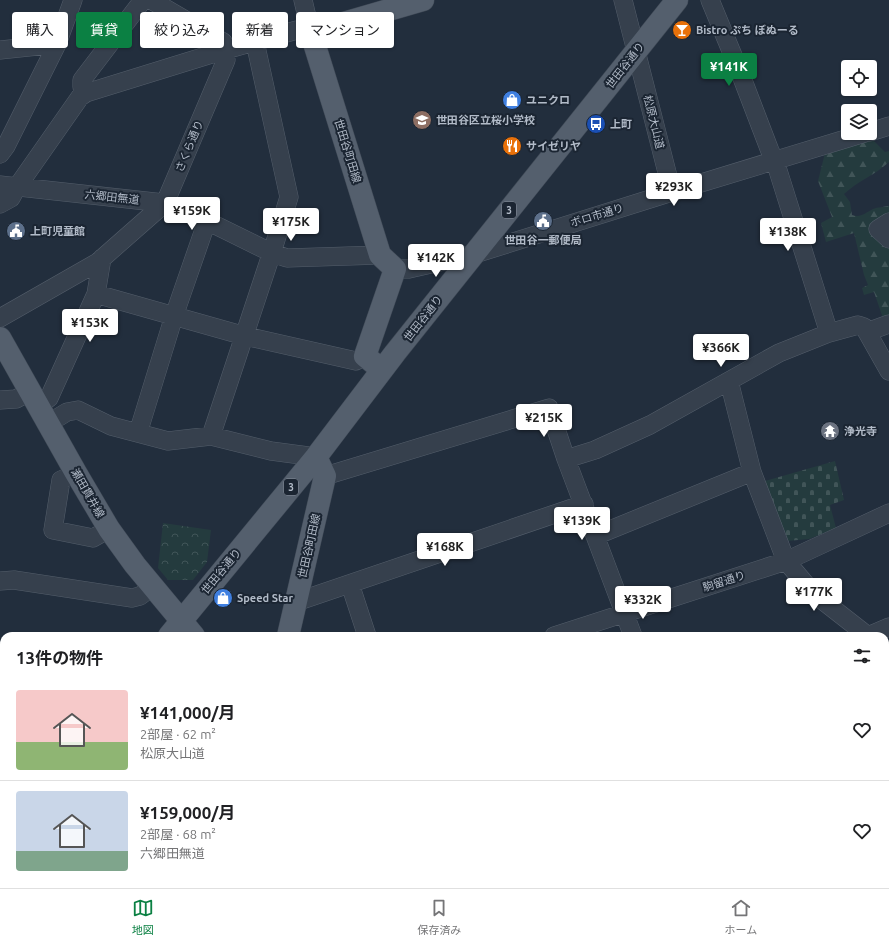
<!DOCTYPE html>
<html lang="ja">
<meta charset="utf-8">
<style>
:root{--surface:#fff;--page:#f2f2f2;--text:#202124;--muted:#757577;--line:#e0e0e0;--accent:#0b8043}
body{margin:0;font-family:Ubuntu,"Noto Sans JP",sans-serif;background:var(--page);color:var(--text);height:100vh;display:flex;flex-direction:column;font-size:15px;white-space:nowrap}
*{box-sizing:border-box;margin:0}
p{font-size:13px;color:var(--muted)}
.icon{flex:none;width:22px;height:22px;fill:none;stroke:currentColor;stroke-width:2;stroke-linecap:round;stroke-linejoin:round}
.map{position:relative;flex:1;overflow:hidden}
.sheet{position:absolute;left:0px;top:632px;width:889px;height:256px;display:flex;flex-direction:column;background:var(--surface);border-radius:12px 12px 0 0;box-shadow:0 1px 3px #0004}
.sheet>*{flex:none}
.banner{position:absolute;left:12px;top:12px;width:400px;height:36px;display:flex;gap:8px}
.controls{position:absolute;left:841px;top:60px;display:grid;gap:8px}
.controls a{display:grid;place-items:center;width:36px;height:36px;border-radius:4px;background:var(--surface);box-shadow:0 1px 3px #0004;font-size:20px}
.price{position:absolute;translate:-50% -34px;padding:0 9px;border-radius:4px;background:#fff;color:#222;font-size:13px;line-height:26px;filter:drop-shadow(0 1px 2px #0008)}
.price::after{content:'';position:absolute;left:50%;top:24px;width:12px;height:9px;margin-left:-6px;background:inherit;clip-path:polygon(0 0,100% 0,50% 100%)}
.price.active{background:var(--accent);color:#fff}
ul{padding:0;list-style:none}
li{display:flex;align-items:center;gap:12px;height:100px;padding:0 16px}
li+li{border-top:1px solid var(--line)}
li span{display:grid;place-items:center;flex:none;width:112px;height:80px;border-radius:4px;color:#555}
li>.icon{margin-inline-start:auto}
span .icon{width:48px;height:48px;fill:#fffc;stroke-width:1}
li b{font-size:17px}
h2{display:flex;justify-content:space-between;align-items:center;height:48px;padding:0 16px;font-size:17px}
.pill{padding:0 14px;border-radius:4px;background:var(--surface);box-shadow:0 1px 3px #0004;font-size:14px;line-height:36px}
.pill.active{background:var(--accent);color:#fff}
.dock{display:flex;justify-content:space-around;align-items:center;height:56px;border-top:1px solid var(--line);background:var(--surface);font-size:11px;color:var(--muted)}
.dock a{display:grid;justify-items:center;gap:2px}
.dock .active{color:var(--accent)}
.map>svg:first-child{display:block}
</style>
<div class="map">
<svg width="889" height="888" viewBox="0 0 889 888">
<defs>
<pattern id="forest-firs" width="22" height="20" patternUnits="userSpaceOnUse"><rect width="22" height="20" fill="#243b3e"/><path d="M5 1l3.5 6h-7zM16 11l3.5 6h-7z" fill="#415558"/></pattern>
<pattern id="cemetery-stones" width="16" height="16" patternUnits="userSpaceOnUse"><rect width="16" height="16" fill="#243b3e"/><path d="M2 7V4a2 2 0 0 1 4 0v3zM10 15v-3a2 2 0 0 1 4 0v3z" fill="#415558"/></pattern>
<pattern id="park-crowns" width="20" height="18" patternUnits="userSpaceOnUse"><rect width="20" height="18" fill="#243b3e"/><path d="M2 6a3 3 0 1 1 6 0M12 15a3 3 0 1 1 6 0" fill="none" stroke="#415558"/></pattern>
</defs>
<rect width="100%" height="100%" fill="#222e3d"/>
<!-- forest -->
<path fill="url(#forest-firs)" d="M873,138l1,3 11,11 4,-1v11c-14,13 -31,19 -45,32l6,8 2,13c9,3 13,-2 21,-6 5,-2 11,-2 16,-3v116l-4,2 -11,-32 -10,3 -2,-7 6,-3 -4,-10 -10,-42 -28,9 -5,-19 11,-6 -14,-36 7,-28z"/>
<!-- cemetery -->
<path fill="url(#cemetery-stones)" d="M835,461l9,39 -14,5 6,23 -27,11 -22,2 -22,-60z"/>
<!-- park -->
<path fill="url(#park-crowns)" d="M163,523l48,7 -4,32 -14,18h-25l-10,-12z"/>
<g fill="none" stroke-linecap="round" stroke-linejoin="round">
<!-- minor casing -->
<g stroke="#545e6b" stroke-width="19">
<path id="minor" d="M623,0l49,192
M710,0l29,70 31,81 5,10 54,172
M0,50l57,-6
M86,93l-4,-6v-7l61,-80
M870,132l19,-6
M0,154l6,-8 51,-102 16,-44
M0,185l164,18 43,18 65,32 15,5 93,-3
M0,204l11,-6 6,-11 63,-90 6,-4 139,-43 72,-20h13l-7,-30
M889,222l-11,7 11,10
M395,269h14l66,-15 226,-71 164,-50
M96,294l149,42 111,25 9,-5
M0,318l98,-56 67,-59 61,-143 -3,-18 -72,-42
M867,332l22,39
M729,381l23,91 34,89 27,32 55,43
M0,400l16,-1 15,-8
M39,405l10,-7 47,-104 6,-36
M49,423l18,-11 11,-2 33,16 57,15 43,-5 60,15 45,6
M138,433l36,-117 33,-95
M211,436l62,-187 16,-52 -34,-155
M566,459l29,-9 55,-25 129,-72 50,-20 29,-8 6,2 3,5 22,-8
M76,473l-15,7 -8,50 40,8 16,-9
M325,476l224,-68 17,51 67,177
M595,536l157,-64
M0,581l14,-1 118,18 8,-2 12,-9
M350,584l17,52
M296,602l288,-98
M554,636l232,-75 103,-48
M868,636l21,-9
M885,649l4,3
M0,698h4
M0,780l4,4
M885,782l4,-1
M109,884l5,4
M721,884l1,4
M173,888l3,-4
M251,888l1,-4
M525,888l9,-4"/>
</g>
<!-- major casing -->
<g stroke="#3f4956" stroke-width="23">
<path id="major" d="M0,338l76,135 33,56 26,36 59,71
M382,370l-17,-14 30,-87 -15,-14 -70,-225 13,-1 100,-29
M169,636l147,-179 79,-104 282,-353
M288,636l37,-160 -9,-19
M0,842l4,-5
M411,884l3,4"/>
</g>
<!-- minor -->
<use href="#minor" stroke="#36404d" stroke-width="18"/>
<!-- major -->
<use href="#major" stroke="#545f6d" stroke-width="22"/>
</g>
<!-- icons -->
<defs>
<g id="bar-disc" transform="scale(1)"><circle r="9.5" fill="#e8710a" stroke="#1b2532"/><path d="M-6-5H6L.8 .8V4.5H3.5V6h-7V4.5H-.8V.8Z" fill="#fff"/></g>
<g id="shop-disc" transform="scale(1)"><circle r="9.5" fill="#3f7fe0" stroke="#1b2532"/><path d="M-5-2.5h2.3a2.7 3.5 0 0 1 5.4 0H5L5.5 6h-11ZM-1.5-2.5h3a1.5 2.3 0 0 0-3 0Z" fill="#fff"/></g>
<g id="school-disc" transform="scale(1)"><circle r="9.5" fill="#8d6e63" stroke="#1b2532"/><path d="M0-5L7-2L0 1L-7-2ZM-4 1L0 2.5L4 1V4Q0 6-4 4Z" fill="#fff"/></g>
<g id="bus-disc" transform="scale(1)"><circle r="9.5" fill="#1a4fb4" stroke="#1b2532"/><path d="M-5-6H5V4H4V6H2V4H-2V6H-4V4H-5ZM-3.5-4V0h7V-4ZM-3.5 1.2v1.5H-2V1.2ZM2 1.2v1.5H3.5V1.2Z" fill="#fff"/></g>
<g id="restaurant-disc" transform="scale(1)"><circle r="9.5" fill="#e8710a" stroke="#1b2532"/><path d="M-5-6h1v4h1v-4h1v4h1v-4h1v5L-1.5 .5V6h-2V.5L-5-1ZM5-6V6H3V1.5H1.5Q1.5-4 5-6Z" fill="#fff"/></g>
<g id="civic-disc" transform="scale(1)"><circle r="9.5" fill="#5c6f8a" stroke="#1b2532"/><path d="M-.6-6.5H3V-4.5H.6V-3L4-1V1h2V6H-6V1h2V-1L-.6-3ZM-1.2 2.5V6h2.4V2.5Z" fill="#fff"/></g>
<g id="temple-disc" transform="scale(1)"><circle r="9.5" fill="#6b7280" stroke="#1b2532"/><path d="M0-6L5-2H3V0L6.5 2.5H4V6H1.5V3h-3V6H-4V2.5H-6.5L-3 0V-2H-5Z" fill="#fff"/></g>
</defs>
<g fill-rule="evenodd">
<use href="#bar-disc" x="682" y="30"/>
<use href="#shop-disc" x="512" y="100"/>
<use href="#school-disc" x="422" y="120"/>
<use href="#bus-disc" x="596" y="124"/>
<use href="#restaurant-disc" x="512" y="146"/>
<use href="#civic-disc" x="543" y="221"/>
<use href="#civic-disc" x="16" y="231"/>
<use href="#temple-disc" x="830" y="431"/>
<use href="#shop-disc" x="223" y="598"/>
</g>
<g text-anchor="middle" stroke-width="4" stroke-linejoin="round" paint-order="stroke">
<!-- shield labels -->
<g fill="#1b2532" stroke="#858e9b" stroke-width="1">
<rect x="502" y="202" width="14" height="16" rx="3"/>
<rect x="284" y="479" width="14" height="16" rx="3"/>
</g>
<g font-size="10" font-weight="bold" fill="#b2bbc8">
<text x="509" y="214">3</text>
<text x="291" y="491">3</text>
</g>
<!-- poi labels -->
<g font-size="11" font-weight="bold" fill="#b2bbc8" stroke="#1b2532" text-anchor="start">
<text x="696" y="34">Bistro ぷち ぼぬーる</text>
<text x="526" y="104">ユニクロ</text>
<text x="436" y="124">世田谷区立桜小学校</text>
<text x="610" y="128">上町</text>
<text x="526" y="150">サイゼリヤ</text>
<text x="30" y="235">上町児童館</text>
<text x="543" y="244" text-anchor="middle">世田谷一郵便局</text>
<text x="844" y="435">浄光寺</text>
<text x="237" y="602">Speed Star</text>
</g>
<!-- street labels -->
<g font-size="11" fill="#b2bbc8" stroke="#1b2532">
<text transform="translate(625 65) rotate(-52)" y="4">世田谷通り</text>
<text transform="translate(654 122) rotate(76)" y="4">松原大山道</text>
<text transform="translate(189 146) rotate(-67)" y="4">さくら通り</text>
<text transform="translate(348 151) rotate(73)" y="4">世田谷町田線</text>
<text transform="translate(112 197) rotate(6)" y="4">六郷田無道</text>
<text transform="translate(597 215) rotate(-17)" y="4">ボロ市通り</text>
<text transform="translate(423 318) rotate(-52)" y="4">世田谷通り</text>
<text transform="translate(88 493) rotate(60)" y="4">瀬田貫井線</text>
<text transform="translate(309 546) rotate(-77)" y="4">世田谷町田線</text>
<text transform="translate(221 571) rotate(-50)" y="4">世田谷通り</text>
<text transform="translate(724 581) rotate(-18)" y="4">駒留通り</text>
</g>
</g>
</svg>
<div class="controls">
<a><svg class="icon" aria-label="locate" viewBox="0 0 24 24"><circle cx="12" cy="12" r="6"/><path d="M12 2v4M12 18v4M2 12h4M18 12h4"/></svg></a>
<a><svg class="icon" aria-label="layers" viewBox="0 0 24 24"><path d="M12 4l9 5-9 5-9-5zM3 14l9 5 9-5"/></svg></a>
</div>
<b class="price active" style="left:729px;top:87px">¥141K</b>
<b class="price" style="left:674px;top:207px">¥293K</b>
<b class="price" style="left:192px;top:231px">¥159K</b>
<b class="price" style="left:291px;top:242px">¥175K</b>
<b class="price" style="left:788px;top:252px">¥138K</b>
<b class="price" style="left:436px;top:278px">¥142K</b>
<b class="price" style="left:90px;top:343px">¥153K</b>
<b class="price" style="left:721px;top:368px">¥366K</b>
<b class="price" style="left:544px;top:438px">¥215K</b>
<b class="price" style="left:582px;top:541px">¥139K</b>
<b class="price" style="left:445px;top:567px">¥168K</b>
<b class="price" style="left:814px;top:612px">¥177K</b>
<b class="price" style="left:643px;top:620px">¥332K</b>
<div class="banner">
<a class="pill">購入</a>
<a class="pill active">賃貸</a>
<a class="pill">絞り込み</a>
<a class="pill">新着</a>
<a class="pill">マンション</a>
</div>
<section class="sheet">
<h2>13件の物件<svg class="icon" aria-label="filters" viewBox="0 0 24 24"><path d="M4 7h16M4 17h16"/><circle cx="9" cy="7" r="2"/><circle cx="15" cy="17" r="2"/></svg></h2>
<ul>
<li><span style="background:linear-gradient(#f6c9c9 65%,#8fb573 0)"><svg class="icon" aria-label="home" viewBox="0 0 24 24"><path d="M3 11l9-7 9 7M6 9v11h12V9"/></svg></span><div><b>¥141,000/月</b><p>2部屋 · 62 m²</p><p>松原大山道</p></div><svg class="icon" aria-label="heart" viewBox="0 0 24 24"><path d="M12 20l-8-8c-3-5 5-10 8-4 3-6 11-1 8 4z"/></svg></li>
<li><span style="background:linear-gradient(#c9d6e8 75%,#7fa58c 0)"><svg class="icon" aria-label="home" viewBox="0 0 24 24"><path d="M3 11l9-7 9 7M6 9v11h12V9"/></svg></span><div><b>¥159,000/月</b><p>2部屋 · 68 m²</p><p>六郷田無道</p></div><svg class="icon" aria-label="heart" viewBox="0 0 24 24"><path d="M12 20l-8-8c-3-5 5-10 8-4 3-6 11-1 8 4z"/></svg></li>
</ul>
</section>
</div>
<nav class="dock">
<a class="active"><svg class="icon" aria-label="map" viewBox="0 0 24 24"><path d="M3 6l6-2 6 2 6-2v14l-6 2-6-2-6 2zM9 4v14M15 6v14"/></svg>地図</a>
<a><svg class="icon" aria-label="saved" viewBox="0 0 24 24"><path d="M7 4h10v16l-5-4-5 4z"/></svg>保存済み</a>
<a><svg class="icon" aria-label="home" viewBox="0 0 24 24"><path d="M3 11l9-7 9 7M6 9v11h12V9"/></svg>ホーム</a>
</nav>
